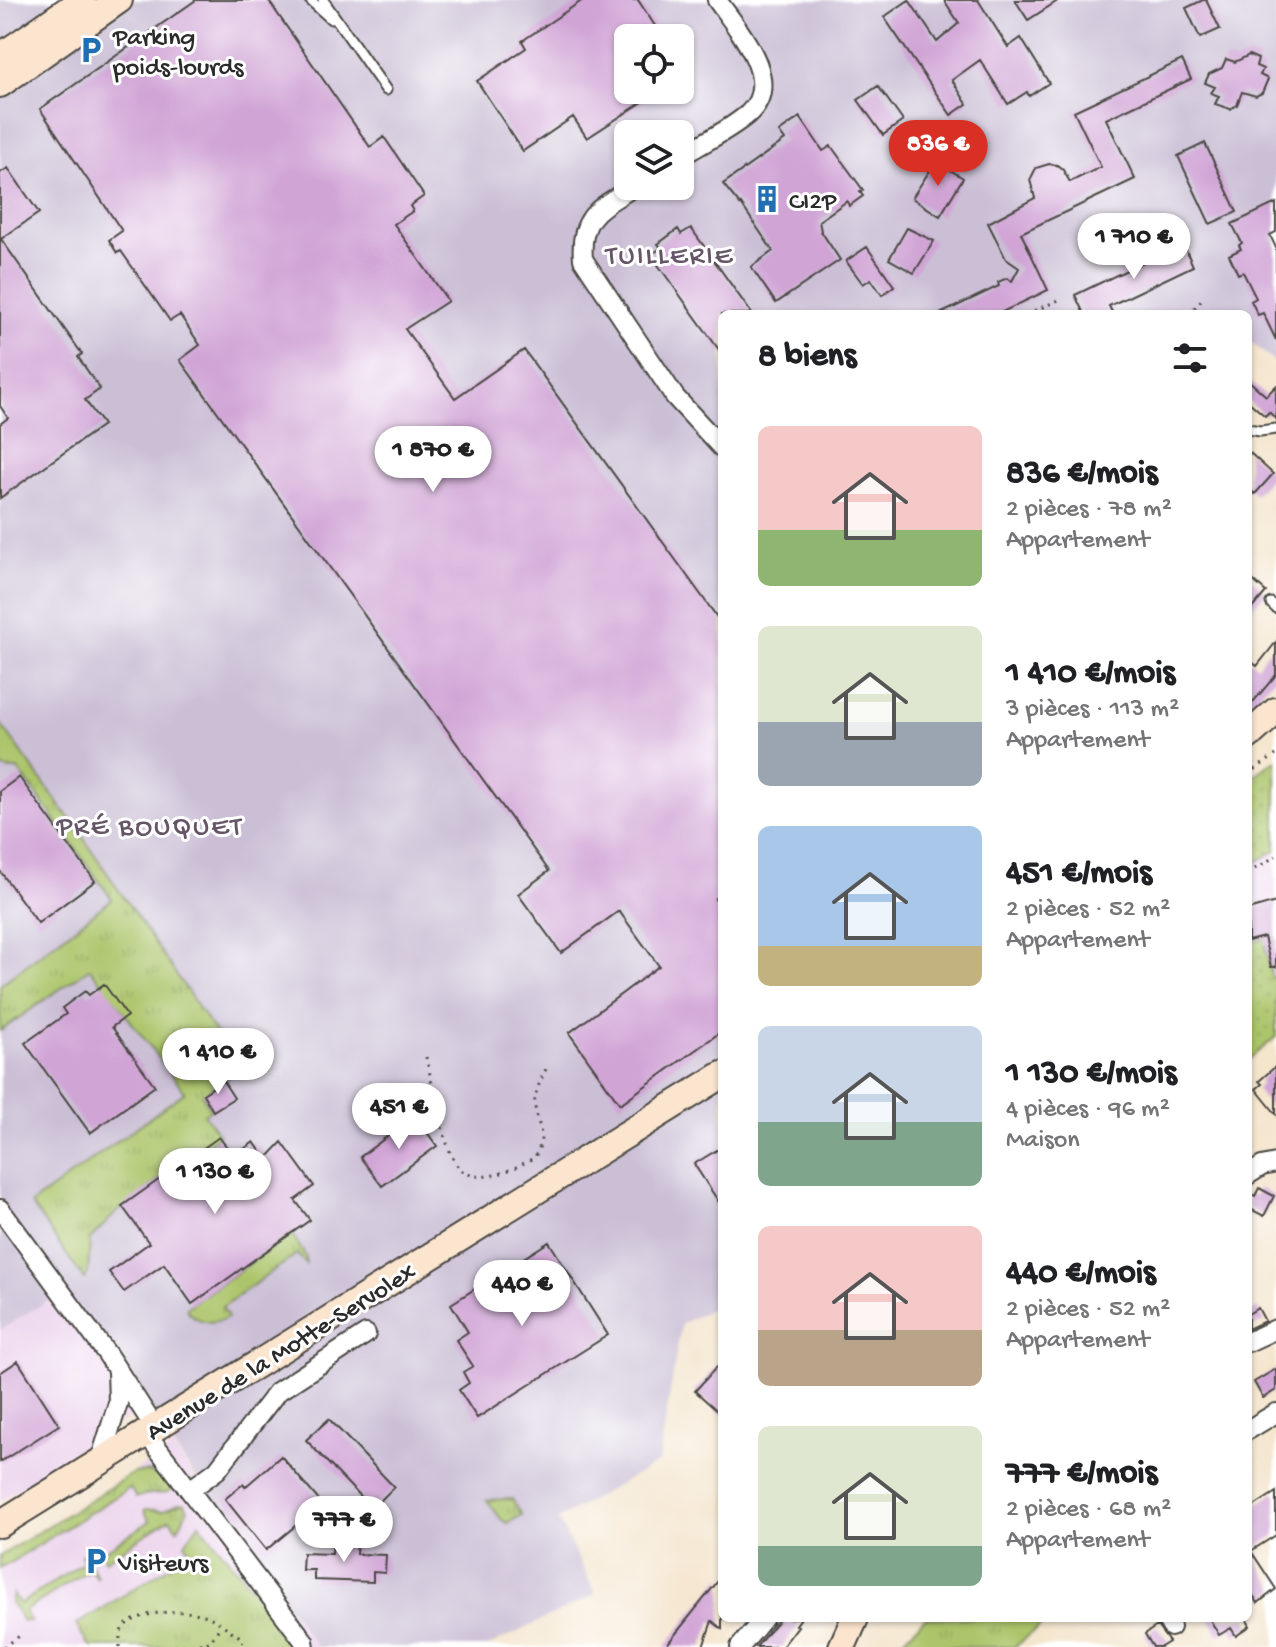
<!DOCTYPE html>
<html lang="fr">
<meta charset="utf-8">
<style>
:root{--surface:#fff;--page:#f6f6f6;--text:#202124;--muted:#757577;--accent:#d93025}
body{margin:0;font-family:"Gochi Hand",sans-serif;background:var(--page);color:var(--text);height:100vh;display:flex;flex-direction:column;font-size:30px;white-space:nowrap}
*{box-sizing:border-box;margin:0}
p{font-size:26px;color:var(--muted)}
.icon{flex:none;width:44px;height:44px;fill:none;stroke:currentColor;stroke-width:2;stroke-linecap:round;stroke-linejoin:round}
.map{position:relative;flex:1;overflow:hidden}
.drawer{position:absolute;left:718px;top:310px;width:534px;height:1312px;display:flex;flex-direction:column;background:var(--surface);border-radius:12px;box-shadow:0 2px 6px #0004}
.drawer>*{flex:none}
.fabs{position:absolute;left:614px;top:24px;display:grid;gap:16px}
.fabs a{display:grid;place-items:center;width:80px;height:80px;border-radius:12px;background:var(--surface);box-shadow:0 2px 6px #0004;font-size:40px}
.price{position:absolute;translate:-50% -68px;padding:0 18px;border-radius:28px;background:#fff;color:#222;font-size:26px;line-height:52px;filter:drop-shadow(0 2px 4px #0008)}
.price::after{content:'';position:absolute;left:50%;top:48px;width:24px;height:18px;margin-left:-12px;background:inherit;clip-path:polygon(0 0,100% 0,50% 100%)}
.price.on{background:var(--accent);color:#fff}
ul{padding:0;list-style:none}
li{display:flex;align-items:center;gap:24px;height:200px;padding:0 40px}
li span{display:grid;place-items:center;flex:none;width:224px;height:160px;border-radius:12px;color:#555}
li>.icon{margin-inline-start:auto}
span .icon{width:96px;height:96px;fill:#fffc;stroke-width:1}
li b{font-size:34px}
h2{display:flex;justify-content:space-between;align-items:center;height:96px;padding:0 40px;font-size:34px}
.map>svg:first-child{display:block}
</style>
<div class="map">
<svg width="1276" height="1647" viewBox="0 0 1276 1647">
<defs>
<pattern id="grass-tufts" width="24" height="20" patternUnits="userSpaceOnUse" patternTransform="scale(2)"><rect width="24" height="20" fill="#acc56b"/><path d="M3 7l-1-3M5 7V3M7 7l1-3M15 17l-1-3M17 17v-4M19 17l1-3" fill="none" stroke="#94a95d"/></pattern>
<pattern id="garden-dots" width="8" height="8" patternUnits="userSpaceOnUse" patternTransform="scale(2)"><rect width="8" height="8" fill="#acc56b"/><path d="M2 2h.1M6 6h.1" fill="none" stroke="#94a95d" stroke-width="1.8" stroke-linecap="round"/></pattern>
</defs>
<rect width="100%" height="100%" fill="#fff"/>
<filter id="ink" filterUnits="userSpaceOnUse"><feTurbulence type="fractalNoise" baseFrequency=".0125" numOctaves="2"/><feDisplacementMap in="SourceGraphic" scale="16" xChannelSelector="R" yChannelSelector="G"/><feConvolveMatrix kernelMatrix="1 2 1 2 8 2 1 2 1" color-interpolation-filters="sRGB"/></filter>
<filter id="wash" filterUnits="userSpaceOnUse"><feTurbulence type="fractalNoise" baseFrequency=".006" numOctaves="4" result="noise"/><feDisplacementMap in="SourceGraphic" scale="32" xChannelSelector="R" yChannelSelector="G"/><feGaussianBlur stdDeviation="1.8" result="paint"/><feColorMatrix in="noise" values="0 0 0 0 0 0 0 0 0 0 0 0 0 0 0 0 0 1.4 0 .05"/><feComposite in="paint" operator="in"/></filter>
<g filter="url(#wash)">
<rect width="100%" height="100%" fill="#f4e5cd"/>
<!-- built -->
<path fill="#ebd1eb" d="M1276,760v277l-28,23v-280z
M63,1290l82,118 -145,93v-171z
M173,1447l144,200h-317v-91z"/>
<!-- industrial -->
<path fill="#cbbfd5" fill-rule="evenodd" d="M0,0h1273l3,3v360l-28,-23v-26h-30l-11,-9 -9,9h-476v989l-41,21 -22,138 -101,57 38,75 -109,53h-170l-254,-356 -63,39zM628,38h52v52h-52zM628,134h52v52h-52z"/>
<!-- grass -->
<path fill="url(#grass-tufts)" stroke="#6c784b" stroke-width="2" d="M0,723l80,110 160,236 -38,26 8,15 -6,4 15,21 -100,75 -29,29 -2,34 -4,6 -53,-75 154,-112 -95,-124 -90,63v-46l112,-86 -94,-130 -9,1 -9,-3z
M292,1234l14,23v7l-9,-10 -75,53 6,10c-14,8 -33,6 -42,-9z
M147,1472l14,5 12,12c-12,9 -24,1 -37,9l-6,-10 -130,81v-13l133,-83z
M512,1499l10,16 -15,8 -6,-4 -14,-19z
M181,1503l4,1 3,5 -9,18 -2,2 -7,-10 -65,41 -4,-7 49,-32 -6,-10 2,-2 16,2z
M199,1523l88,108 5,16h-202l-14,-22 115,-72 -6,-10z
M84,1554l14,24 -9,-8 -64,41 5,10h-7l-12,-18 2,-9 7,10 64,-42 -3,-7z
M925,1618h125l-35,29h-119z"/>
<!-- garden -->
<path fill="url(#garden-dots)" stroke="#6c784b" stroke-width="2" d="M1276,760v90l-28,17v-87z
M1275,936l1,7 -11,3 7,32h4v59l-28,23v-117z"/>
<g id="blocks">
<!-- building -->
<path fill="#d0a4d5" d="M196,0h72l102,147 14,-10 40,59 -14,10 3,5 -19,13 54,77 -43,28 50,69 69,-48 198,274v270l-7,5 7,9v123l-102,73 -51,-71 90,-67 -40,-55 -58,42 -43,-59 31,-23 -369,-511 20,-15 -20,-30 -10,6 -49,-70 -4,2 -8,-13 13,-9 -82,-122z
M583,0h55l25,38h-35v52h33l-74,48 -14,-21 -50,34 -46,-70 49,-33 -4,-7z
M909,0l28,42 22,-19 -15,-23h34l30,47 13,-9 28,45 -20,13 -2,-4 -19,12 -28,-44 -28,20 15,24 -16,11 -67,-98z
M1015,0h44l-31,20z
M1203,0h3l14,29 -20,9 -14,-30z
M1249,55l9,4 -2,7 7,3 -3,6 8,4 -6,14 -6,3 -14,-4 -5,13 -7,4 -15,-5 4,-8 -8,-3 4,-6 -10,-4 4,-9 13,-6 4,-9 9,3z
M1182,60l9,19 -85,40 29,60 -114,54 27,57 -50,24h-58l59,-28 -1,-4 9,-4 5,3 7,-13 -13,-9 -18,-36 47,-25 -5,-18 6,-12 13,-4 8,1 6,5 7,12 31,-15 -27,-56z
M878,86l25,35 -20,14 -25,-35z
M800,117l23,34 8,-5 32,44 -3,2 3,4 -14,10 -2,-5 -28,20 2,10 19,29 -64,43 -25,-36 22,-16 -32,-47 -1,1 -17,-21 62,-44 -6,-8z
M1205,143l32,69 -27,12 -32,-68z
M936,161l27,17 -23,38 -28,-18z
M8,168l31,45 -38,26 81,115 -4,3 22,32 -15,11 18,25 -103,73v-74l8,-6 -8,-12v-233z
M1276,203v29l-6,3 6,13v92l-13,-27 -5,2 -7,-14 5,-3 -13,-26 -5,2 -9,-19 12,-6 -2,-4 3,-2 -10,-19z
M691,228l61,86h-30v40l-71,-99 10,-7 -3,-4 20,-15 3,5z
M907,228l27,13 -20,32 -25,-14z
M1183,243l10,23 -84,40 4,8h-29l-9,-19z
M867,247l27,39 -12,9 -11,-16 -8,5 -17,-23z
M1248,380l18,16 10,-10v33l-7,-7 -4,4 -17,-15z
M1248,451l25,23 -18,20 -7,-6z
M1248,576l18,16 -18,21z
M1276,642v33l-28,33v-49l9,7z
M19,777l76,104 -57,42 -38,-52v-80z
M1276,902v65h-5l-7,-30 -16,4v-31z
M104,984l23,32 -15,11 43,59 -65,47 -65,-90 41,-29 -4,-6 23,-17 4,4z
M1276,1066v48l-20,-25 6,-5 -3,-3z
M223,1081l11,17 -21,13 -10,-17z
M415,1116l22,30 -55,40 -22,-29z
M219,1137l15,19 20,-14 12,17 16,-17 32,44 -19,14 15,20 -118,84 -28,-40 -40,28 -15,-20 40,-29 -27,-37z
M722,1147v60l-28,-43z
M1259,1188l15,8 -10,20 -16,-8v-15l7,3z
M549,1242l59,93 -131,83 -18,-28 10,-7 -6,-11 10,-6 -17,-26 12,-8 -17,-28z
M1258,1308l7,13 -17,8v-15z
M18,1361l41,64 -59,37v-89z
M722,1361v54l-27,-24z
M1276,1369v21l-13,8 -9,-16z
M329,1419l65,68 -22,22 -66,-69z
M281,1456l41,48 -56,46 -41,-51 18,-15 2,3z
M1276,1492v43l-25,16 25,38 -18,14 -10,-15v-78z
M333,1539l24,1 -1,14 30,1 -1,18 -12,-1v10l-59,-2v-10h-12l1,-17 29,1z
M722,1576v53l-10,-8 -9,26h-38z
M780,1618h21l-5,7 2,1 -16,21h-26z
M1209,1618h37l4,8 -14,10 -5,-8 -12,7z
M1157,1626l12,16 -8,5h-8l-8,-13z"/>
</g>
</g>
<g filter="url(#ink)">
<use href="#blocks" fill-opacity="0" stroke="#494743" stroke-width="2"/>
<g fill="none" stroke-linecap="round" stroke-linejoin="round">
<!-- lane casing -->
<g stroke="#494743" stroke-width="13">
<path id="lane" d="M310,0l21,19
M323,0l63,90
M1248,429l12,2 16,-2
M1271,603l5,5"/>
</g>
<!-- street casing -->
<g stroke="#494743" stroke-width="22">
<path id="street" d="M680,157c22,-14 48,-26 68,-43 37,-33 -12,-86 -31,-114
M635,186c-33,21 -56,28 -52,73l92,138 47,51
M1248,1175l14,-9 14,-3
M0,1209l107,145 48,74
M1248,1342l28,-13
M1248,1430l28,-17
M146,1433l158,208 1,6
M100,1461l18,-58 -1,-33
M190,1490l27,-20 60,-78 89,-58
M1166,1618l5,9
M740,1647l24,-29"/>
</g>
<!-- secondary casing -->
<g stroke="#494743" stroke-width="30">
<path id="secondary" d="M0,57l82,-57
M0,84l119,-84
M1248,736l28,-25
M0,1524l722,-449
M842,1647l13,-29"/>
</g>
<!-- path -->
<path stroke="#494743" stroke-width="3" stroke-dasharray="2 6" stroke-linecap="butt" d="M1027,314l34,-15
M1189,314l15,-17
M1248,774l28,-19
M1248,873l28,-17
M426,1057c6,24 18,97 34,112 21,18 56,-1 75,-12 12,-23 3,-28 0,-50 -2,-15 8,-30 13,-43
M4,1647l17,-12
M120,1647c0,-6 -1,-13 3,-19 14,-18 67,-20 86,-11 12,5 22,15 33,21l1,9
M167,1647l43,-5 11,-17"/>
<!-- lane -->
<use href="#lane" stroke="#fff" stroke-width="9"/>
<!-- street -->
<use href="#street" stroke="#fff" stroke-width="18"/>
<!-- secondary -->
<use href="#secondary" stroke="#fbe5cf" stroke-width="26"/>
</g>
</g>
<!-- icons -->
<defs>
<g id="parking-bare" transform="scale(2.16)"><path d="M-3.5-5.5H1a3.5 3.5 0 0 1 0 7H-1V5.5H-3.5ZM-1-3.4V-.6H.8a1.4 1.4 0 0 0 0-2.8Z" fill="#1f6fb2" stroke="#fff" stroke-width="2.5" paint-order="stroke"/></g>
<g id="building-bare" transform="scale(2.16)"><path d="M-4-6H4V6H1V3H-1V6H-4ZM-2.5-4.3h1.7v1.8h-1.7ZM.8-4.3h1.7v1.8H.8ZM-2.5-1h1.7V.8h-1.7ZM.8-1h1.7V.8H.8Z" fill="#1f6fb2" stroke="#fff" stroke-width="2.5" paint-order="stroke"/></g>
</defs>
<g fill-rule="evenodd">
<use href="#parking-bare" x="91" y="50"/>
<use href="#building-bare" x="767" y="199"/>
<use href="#parking-bare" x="96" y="1561"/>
</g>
<g text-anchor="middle" stroke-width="6" stroke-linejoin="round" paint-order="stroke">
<!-- poi labels -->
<g font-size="26" fill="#2b2b2b" stroke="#fff" text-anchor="start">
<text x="113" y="44">Parking<tspan x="113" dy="30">poids-lourds</tspan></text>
<text x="789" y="208">CI2P</text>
<text x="118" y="1570">Visiteurs</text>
</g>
<!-- street labels -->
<g font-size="26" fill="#2b2b2b" stroke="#fff">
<text transform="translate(280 1350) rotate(-32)" y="9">Avenue de la Motte-Servolex</text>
</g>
<!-- neighbourhood labels -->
<g font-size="28" letter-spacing="2" fill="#655566" stroke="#fff">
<text x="670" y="263">TUILLERIE</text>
<text x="150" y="834">PRÉ BOUQUET</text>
</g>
</g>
</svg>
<div class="fabs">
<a><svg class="icon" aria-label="locate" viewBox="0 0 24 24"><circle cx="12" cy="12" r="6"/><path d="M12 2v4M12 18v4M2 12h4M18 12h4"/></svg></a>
<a><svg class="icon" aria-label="layers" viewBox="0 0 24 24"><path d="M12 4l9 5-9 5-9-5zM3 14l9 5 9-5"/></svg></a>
</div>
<b class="price on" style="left:938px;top:188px">836 €</b>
<b class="price" style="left:1134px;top:281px">1 710 €</b>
<b class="price" style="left:433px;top:494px">1 870 €</b>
<b class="price" style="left:218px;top:1096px">1 410 €</b>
<b class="price" style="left:399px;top:1151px">451 €</b>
<b class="price" style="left:215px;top:1216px">1 130 €</b>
<b class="price" style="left:522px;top:1328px">440 €</b>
<b class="price" style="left:344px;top:1564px">777 €</b>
<section class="drawer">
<h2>8 biens<svg class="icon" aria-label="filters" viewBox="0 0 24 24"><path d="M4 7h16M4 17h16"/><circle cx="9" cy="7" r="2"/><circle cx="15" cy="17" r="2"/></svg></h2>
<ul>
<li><span style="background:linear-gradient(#f6c9c9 65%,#8fb573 0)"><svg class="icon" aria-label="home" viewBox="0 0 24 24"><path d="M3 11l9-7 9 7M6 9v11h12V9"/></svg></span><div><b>836 €/mois</b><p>2 pièces · 78 m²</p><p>Appartement</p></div></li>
<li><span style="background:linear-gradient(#dfe7d0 60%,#9aa5b1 0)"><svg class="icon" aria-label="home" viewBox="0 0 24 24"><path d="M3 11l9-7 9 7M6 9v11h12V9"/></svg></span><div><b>1 410 €/mois</b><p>3 pièces · 113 m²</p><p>Appartement</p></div></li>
<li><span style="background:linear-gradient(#a9c7e8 75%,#c2b280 0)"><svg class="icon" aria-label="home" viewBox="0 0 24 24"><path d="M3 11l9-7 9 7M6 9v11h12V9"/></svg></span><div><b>451 €/mois</b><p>2 pièces · 52 m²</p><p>Appartement</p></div></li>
<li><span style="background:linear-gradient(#c9d6e8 60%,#7fa58c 0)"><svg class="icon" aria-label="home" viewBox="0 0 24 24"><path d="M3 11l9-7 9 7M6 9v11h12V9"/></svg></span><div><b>1 130 €/mois</b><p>4 pièces · 96 m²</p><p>Maison</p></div></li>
<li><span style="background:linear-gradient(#f6c9c9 65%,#b9a48a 0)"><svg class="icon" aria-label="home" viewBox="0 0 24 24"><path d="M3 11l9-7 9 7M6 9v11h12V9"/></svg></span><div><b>440 €/mois</b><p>2 pièces · 52 m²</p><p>Appartement</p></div></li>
<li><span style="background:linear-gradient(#dfe7d0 75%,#7fa58c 0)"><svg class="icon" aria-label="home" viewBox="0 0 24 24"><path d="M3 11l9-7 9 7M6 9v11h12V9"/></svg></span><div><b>777 €/mois</b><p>2 pièces · 68 m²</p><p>Appartement</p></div></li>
</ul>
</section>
</div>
